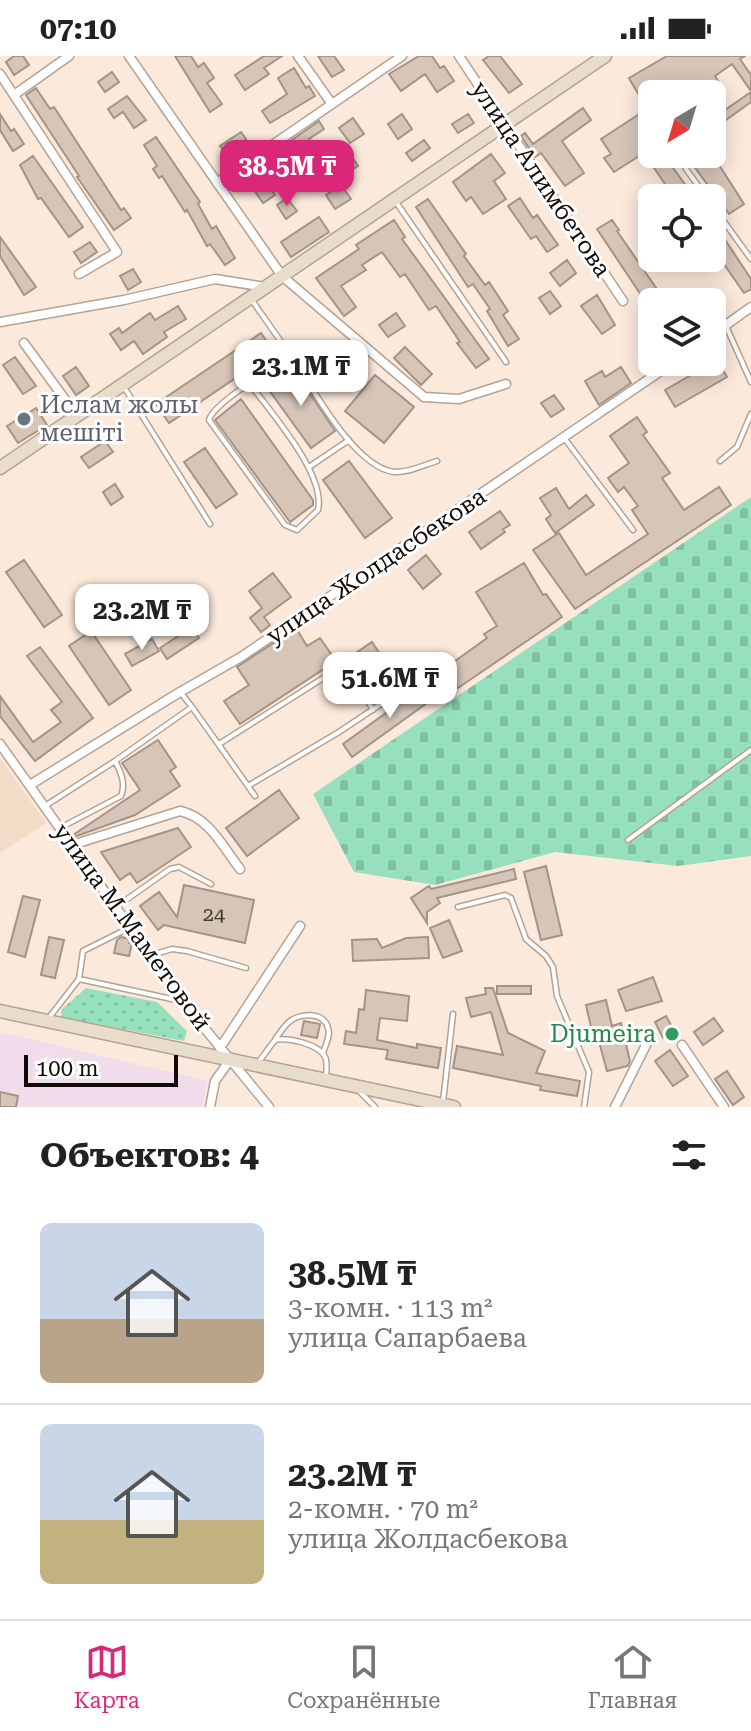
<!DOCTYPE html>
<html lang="ru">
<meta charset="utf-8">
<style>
:root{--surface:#fff;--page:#f6f6f6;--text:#222;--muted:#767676;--line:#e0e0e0;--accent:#db2777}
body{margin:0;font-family:"Roboto Serif",serif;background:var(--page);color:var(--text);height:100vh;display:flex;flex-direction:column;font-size:30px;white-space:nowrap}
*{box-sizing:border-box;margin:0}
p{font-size:26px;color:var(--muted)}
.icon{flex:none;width:44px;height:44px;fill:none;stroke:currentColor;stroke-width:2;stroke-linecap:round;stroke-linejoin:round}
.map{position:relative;height:1051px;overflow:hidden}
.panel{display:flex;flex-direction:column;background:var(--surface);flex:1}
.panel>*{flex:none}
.needle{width:52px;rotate:218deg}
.tools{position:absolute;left:638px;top:24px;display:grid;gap:16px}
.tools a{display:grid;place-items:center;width:88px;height:88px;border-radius:12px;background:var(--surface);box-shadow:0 4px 20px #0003;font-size:40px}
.scale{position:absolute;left:24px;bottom:20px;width:154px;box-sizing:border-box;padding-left:8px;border:4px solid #100b06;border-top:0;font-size:22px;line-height:28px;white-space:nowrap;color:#100b06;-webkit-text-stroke:6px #fff;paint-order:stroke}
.price{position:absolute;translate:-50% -68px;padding:0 18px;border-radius:16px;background:#fff;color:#222;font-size:26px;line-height:52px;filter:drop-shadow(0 2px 4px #0008)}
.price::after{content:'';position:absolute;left:50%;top:48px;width:24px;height:18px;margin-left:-12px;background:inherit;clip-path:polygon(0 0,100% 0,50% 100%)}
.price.on{background:var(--accent);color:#fff}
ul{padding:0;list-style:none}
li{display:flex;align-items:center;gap:24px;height:200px;padding:0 40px}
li+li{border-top:2px solid var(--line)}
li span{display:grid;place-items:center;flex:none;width:224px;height:160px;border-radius:12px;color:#555}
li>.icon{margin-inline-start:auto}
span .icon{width:96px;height:96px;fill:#fffc;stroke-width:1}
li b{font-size:34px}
h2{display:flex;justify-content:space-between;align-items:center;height:96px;padding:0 40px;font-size:34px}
.status{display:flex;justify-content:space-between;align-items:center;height:56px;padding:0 40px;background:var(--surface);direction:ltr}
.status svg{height:22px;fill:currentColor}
.menu{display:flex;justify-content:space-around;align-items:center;height:112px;border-top:2px solid var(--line);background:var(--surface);font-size:22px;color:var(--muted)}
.menu a{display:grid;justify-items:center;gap:4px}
.menu .on{color:var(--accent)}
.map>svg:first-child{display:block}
</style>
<div class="status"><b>07:10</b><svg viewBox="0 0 49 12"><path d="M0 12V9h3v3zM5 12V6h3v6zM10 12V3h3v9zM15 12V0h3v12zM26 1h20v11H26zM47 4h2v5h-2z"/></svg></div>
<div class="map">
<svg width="751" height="1051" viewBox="0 0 751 1051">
<defs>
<pattern id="grass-dots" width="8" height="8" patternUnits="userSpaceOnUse" patternTransform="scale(2)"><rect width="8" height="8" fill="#97e0bd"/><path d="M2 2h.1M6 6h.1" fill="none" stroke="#81bfa1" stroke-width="1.8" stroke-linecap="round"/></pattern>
<pattern id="cemetery-stones" width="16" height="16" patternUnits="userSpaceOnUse" patternTransform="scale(2)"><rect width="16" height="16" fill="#97e0bd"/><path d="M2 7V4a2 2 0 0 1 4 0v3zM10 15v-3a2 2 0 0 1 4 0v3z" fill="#81bfa1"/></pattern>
</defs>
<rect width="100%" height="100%" fill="#fbe9db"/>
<!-- built -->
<path fill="#f3dcc8" d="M0,702l46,65 -46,30z"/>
<!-- medical -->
<path fill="#f0dceb" d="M0,976l208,49 -6,26h-202z"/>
<!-- grass -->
<path fill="url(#grass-dots)" d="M86,932l71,14 30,29 -3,10 -123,-24 1,-8z"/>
<!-- cemetery -->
<path fill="url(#cemetery-stones)" d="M751,441v359l-73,10 -123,-14 -120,33 -81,-13 -41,-78z"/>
<!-- building -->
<path fill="#d7c6b8" stroke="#a49487" stroke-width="2" d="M14,0h9l6,9 -15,10 -8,-13z
M175,0h16l7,11 6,-4 10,15 -7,5 15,21 -12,8z
M264,0h18l-18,12 5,6 -24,16 -10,-15z
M318,0h16l10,14 -12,7z
M419,0h13l8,12 4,-2 10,15 -17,11 -12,-18 -24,17 -12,-17z
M489,0h11l22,28 -13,9 -26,-33z
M667,0h78l-5,3 11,16v16l-19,-27 -17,12 5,8 -15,10h-53v60h25l-9,7 27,37h-37l11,-8 -25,-37 -30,19 -10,-14 7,-4 -10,-15 46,-30 -18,-31z
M294,12l12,20 3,-2 6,10 -45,27 -8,-12 25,-17 -9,-16z
M112,16l7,10 -14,10 -7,-10z
M36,32l14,21 4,-2 67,103 3,-2 7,10 -17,12 -37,-53 2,-1 -53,-81z
M751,36v10l-39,28v-11z
M127,40l19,24 -12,8 -11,-16 -9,6 -6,-9z
M583,52l8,12 -29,21 22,32 -19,13 -24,-33 -6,4 -14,-21 4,-3 8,11z
M0,58l11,17 3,-2 10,15 -11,7 -13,-21z
M402,58l10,15 -14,10 -10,-15z
M468,58l6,9 -16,10 -6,-9z
M353,62l11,16 -14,9 -11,-15z
M319,65l5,8 -15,10 3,3 -12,9 -8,-11z
M241,76l5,7 -20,14 -6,-7z
M156,81l44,65 -2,2 14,25 4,-3 19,32 -10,7 -15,-21 -3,2 -20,-36 -2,2 -23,-36 -3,2 -6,-9 4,-3 -13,-21z
M424,84l6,8 -18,13 -6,-8z
M349,96l9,14 -16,10 -9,-13z
M491,98l14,19 -11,8 12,18 -23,15 -12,-17 -5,4 -13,-19z
M685,98h27l32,50 -15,10z
M33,100l50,71 -14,10 -28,-39 -3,1 -18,-34z
M256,113l19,26 -12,8 -11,-16 -6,4 -7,-11z
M341,129l10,14 -16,10 -9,-14z
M287,142l10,13 -11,8 -9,-14z
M520,142l13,20 4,-3 21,30 -11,7 -11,-16 -5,3 -23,-33z
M428,143l38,55 -2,2 21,29 4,-3 19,29 -5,4 16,24 -11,7 -21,-35 3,-2 -17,-25 -5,3 -52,-80z
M319,161l10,15 -38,25 -10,-15z
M394,164l11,17 -3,2 87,120 -13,9 -19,-25 3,-1 -24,-36 -7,4 -24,-36 -5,3 -18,-25 -20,13 4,5 -25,16 15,21 -12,9 -28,-38 43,-29 -3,-4z
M612,164l7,10 -2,1 44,64 -14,9 -50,-75z
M0,181l36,50 -12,8 -24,-39z
M724,182l27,41v10l-7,4 -32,-46z
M90,186l7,10 -16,11 -7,-11z
M567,204l9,13 -16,13 -10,-13z
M133,213l8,13 -13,8 -8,-14z
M550,235l11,15 -11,8 -11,-16z
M597,239l18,30 -13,9 -21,-28z
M178,250l8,13 -22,13 3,5 -24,17 -9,-13 -13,9 -11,-16 9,-6 3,5 28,-20 5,7z
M396,257l9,13 -17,11 -9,-12z
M261,277l13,19 -105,71 -13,-19z
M405,291l27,27 -11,11 -27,-27z
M15,301l21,29 -13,8 -20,-29z
M717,304l10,17 -52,30 -10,-17z
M76,311l13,19 -13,9 -13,-19z
M292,311l43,64 -24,17 -45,-62z
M621,311l10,16 -32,22 -14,-24 17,-10 3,6z
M375,319l39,32 -30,36 -39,-32z
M554,339l10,14 -13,8 -10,-14z
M241,343l72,101v5l-23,17 -75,-102z
M36,352l11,17 -29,18 -11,-17z
M637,361l10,15 -4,3 27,38 -8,5 22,32 35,-23 12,18 -156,104 -42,-59 26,-17 27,42 62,-41 -16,-24 6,-4 -14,-19 -6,5 -10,-14 21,-15 -19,-27z
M105,385l8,11 -24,16 -8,-11z
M205,392l32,46 -21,14 -32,-46z
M349,405l43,57 -27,20 -42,-58z
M115,428l8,13 -12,8 -8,-13z
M556,432l13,21 17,-14 8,10 -39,28 -9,-14 5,-4 -11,-17z
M500,455l10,14 -7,4 2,3 -24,17 -12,-17z
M426,499l15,19 -18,15 -15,-19z
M24,504l38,55 -18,12 -38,-55z
M524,507l19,32 3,-1 16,23 -104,71 -14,-19 43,-31 -3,-4 13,-8 -21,-34z
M273,517l18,24 -27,20 6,8 -9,7 -11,-14 12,-10 -13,-17z
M192,571l7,11 -32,21 -7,-11z
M296,572l11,18 13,-8 16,23 -96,63 -16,-23 25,-16 -12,-18z
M91,575l40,59 -22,15 -40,-59z
M152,583l7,12 -27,15 -7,-12z
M372,586l8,12 -24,17 -9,-12z
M40,591l53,71 -58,43 -35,-45v-20l33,46 28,-20 -10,-12 11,-8 -35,-46z
M429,626l9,13 -86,62 -9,-13z
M158,684l18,27 -6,4 10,15 -45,29 -61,22 -1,-2 67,-45 -18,-27z
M279,734l20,28 -52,38 -21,-28z
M178,772l13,19 -54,36 -7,-10 -10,7 -19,-28z
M546,810l16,69 -21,5 -17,-68z
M514,813l2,10 -79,19 3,5 -13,9v11l-16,-25 18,-12 2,3z
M184,829l70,15 -9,43 -81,-18 -6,5 -18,-24 19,-14 18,25z
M23,840l17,4 -15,57 -17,-5z
M449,864l13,31 -19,7 -13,-30z
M49,881l15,3 -9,38 -14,-3z
M121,881l9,2 -1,4h3l-3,13 -15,-3 3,-13z
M428,881l1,21 -76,3 -1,-21 25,-1 5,9 24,-10z
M653,921l9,24 -36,10 -8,-21z
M497,930h34v8h-34z
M485,932h8l15,45 37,18 -9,22 44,8 -3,15 -37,-6 1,-4 -88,-18 4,-22 46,9 -12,-43 -20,5 -5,-19 20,-4z
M366,934l43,6 -2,25 -27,-3 -3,22 40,8v-4l24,4 -3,20 -52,-9 2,-9 -44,-6 2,-13 10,2 3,-24 5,1z
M606,944l6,26 9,-3 9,38 -2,5 -21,5 -12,-44h-4l-5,-22z
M666,960l9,16 -12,6 -8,-16z
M714,962l9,13 -20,14 -9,-13z
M304,965l16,3 -3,14 -16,-3z
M670,994l18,26 -15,10 -18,-25z
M727,1015l17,26 -11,8 -18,-26z
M0,1036l18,4 -2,11h-16z"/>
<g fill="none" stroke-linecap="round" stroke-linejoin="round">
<!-- lane casing -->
<g stroke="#b3a395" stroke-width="7">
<path id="lane" d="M686,113l21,29
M396,146l110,160
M712,149l39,54
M726,270l25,56
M291,300c22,32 63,111 103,116 14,1 30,-7 43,-11
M250,328c21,29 76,90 68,126l-21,20 -12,-5 -76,-105c5,-18 64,-51 82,-64l-40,-57
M124,331l86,137
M565,383l68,91
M720,405l17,-14 14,-33
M309,411l40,-27
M181,637l11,14
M219,688l120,-76c15,5 26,28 34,42
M115,705l77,-54 63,89
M248,730l91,-54 84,-56
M45,750l70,-45c6,11 11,23 6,35l-61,32
M628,784l123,-90
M116,851l54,-38 9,-2 32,17
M458,851l47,-12 6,3 15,41 20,17 7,11 4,29 32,76 -5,35
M152,899l20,-6 15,2 59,17
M79,923l4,-28 46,-23
M48,963l31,-40 102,22
M276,982c4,-5 8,-12 13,-16 10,-9 35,-11 39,6 3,7 -3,18 -5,25
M257,1008l18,-24c12,-3 44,4 50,17 3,6 1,14 1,21
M360,1036l15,15
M443,1046l10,-88"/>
</g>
<!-- street casing -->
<g stroke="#b3a395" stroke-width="11">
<path id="street" d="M129,0l153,220 142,121 35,2 47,-15
M298,0l34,48
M459,0l164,245
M0,18l117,178 -38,22
M14,39l55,-39
M217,127l185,-127
M0,266l124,-22 91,-21 50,8
M712,279l39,-28
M24,287l53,73
M0,688l183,258 86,105
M30,729l150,-93 61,-35 433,-295
M72,789l108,-34c29,6 43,36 60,58
M682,989l42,62
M220,992l80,-122
M210,1051l5,-26 15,-21
M615,1051l36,-72"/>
</g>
<!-- secondary casing -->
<g stroke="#b3a395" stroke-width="15">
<path id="secondary" d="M0,412l605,-412
M0,955l454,96"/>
</g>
<!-- lane -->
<use href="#lane" stroke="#fff" stroke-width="4"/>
<!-- street -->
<use href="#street" stroke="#fff" stroke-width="8"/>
<!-- secondary -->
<use href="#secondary" stroke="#e8ddca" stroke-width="12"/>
</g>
<!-- markers -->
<circle fill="#6b7280" stroke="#fff" stroke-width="3" cx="24" cy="363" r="8"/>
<circle fill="#2e9e5b" stroke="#fff" stroke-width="3" cx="672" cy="978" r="8"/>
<g text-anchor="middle" stroke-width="6" stroke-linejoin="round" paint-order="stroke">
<!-- number labels -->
<g font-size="20" fill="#423a32">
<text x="214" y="865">24</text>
</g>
<!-- street labels -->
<g font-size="24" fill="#100b06" stroke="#fff">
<text transform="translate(541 123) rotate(56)" y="8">улица Алимбетова</text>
<text transform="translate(376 510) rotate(-34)" y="8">улица Жолдасбекова</text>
<text transform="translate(132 871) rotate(54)" y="8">улица М.Маметовой</text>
</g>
<!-- worship labels -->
<g font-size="24" fill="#5b616d" stroke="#fff" text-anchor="start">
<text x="40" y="357">Ислам жолы<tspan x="40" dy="28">мешіті</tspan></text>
</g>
<!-- leisure labels -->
<g font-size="24" fill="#27864d" stroke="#fff" text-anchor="end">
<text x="656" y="986">Djumeira</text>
</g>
</g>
</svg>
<div class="tools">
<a><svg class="needle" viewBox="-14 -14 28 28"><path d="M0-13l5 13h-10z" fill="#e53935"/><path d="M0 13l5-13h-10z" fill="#767676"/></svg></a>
<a><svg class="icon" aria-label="locate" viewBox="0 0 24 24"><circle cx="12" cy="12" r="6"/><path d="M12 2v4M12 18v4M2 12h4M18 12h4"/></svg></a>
<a><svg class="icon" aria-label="layers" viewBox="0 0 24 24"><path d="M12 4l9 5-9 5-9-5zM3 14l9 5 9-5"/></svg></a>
</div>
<div class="scale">100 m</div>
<b class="price on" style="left:287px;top:152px">38.5M ₸</b>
<b class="price" style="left:301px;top:352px">23.1M ₸</b>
<b class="price" style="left:142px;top:596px">23.2M ₸</b>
<b class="price" style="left:390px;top:664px">51.6M ₸</b>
</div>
<section class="panel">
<h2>Объектов: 4<svg class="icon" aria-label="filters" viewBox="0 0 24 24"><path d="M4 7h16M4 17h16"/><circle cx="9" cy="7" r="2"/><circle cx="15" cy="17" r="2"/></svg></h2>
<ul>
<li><span style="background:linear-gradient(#c9d6e8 60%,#b9a48a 0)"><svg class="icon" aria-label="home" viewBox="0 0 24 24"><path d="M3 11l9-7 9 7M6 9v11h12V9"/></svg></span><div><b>38.5M ₸</b><p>3-комн. · 113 m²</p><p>улица Сапарбаева</p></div></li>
<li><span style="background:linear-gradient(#c9d6e8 60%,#c2b280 0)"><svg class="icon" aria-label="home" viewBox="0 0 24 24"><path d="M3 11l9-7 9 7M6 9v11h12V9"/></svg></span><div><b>23.2M ₸</b><p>2-комн. · 70 m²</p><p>улица Жолдасбекова</p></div></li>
</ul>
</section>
<nav class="menu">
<a class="on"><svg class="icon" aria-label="map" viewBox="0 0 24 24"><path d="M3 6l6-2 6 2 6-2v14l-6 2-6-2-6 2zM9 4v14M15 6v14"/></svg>Карта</a>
<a><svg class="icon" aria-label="saved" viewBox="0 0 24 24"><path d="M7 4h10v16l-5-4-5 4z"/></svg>Сохранённые</a>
<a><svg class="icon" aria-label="home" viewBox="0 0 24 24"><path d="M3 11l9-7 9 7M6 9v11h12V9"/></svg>Главная</a>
</nav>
